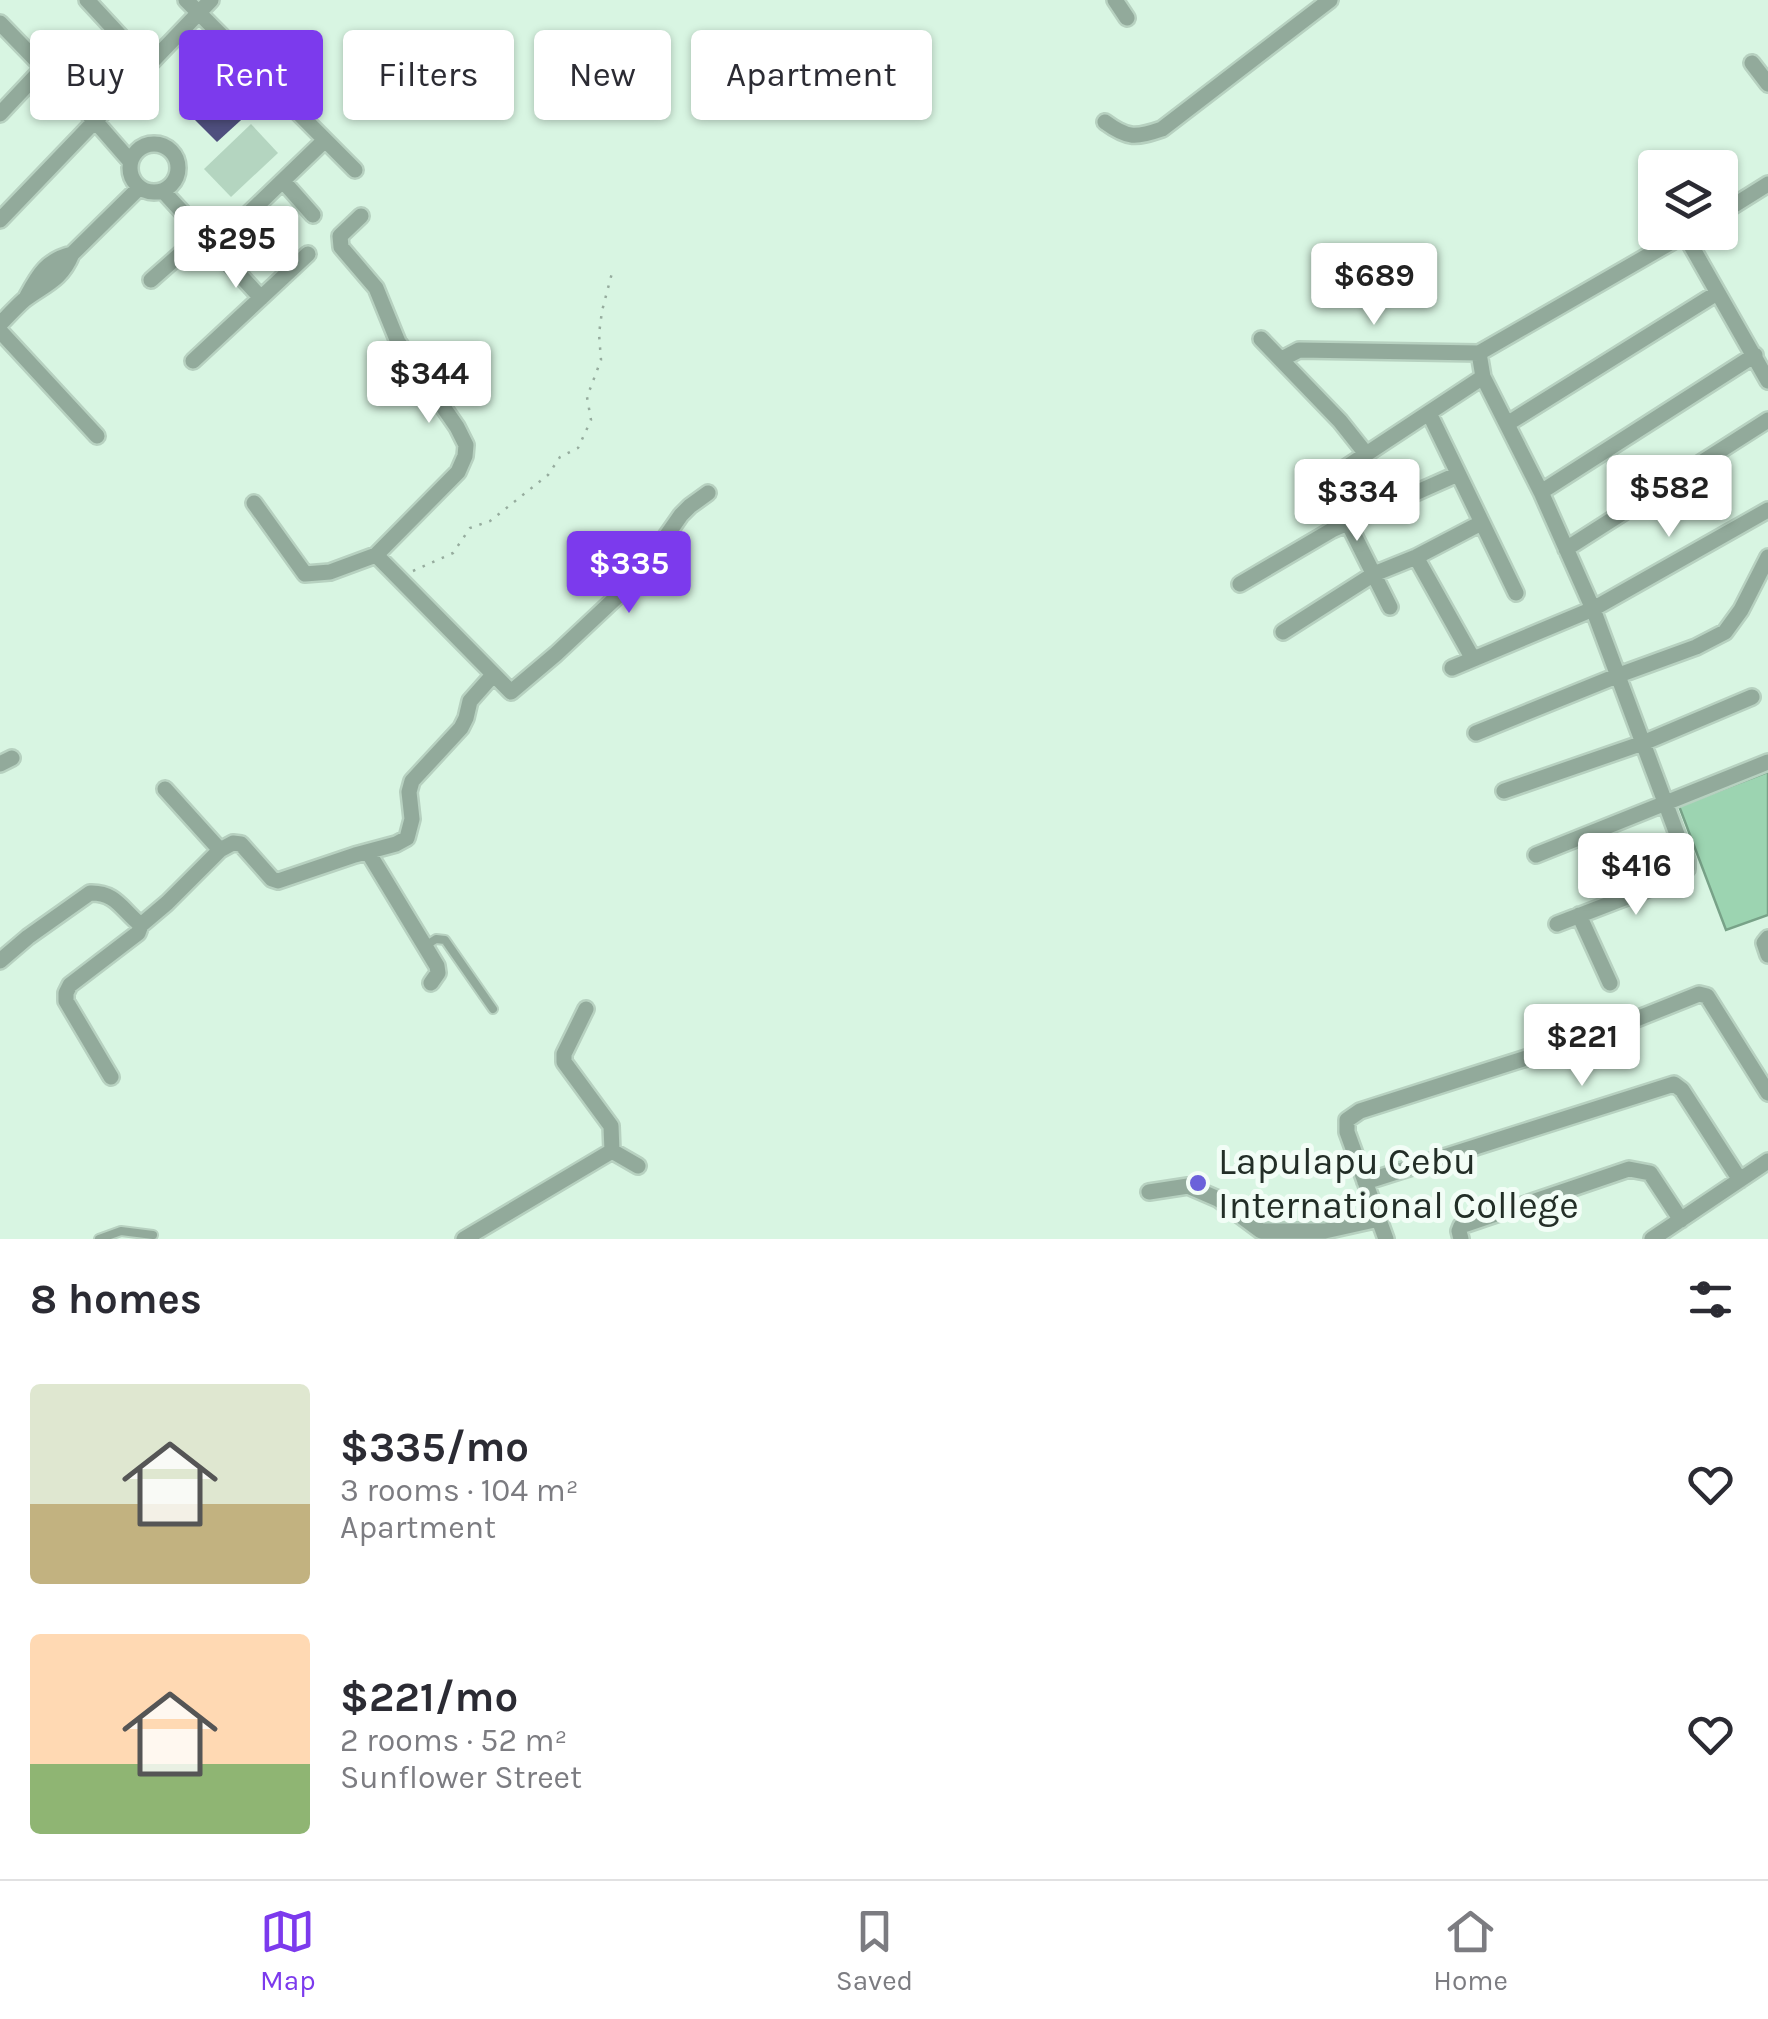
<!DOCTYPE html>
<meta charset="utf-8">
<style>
:root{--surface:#fff;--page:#f2f2f3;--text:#2b2b33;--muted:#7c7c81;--line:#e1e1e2;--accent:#7c3aed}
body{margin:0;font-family:Karla,sans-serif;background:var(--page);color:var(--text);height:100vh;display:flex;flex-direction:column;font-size:38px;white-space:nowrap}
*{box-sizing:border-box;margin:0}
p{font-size:32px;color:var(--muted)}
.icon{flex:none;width:55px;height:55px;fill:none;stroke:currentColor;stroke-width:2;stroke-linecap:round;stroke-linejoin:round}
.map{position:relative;height:1239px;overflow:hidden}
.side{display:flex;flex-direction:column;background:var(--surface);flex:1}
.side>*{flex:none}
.hud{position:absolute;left:30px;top:30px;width:1000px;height:90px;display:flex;gap:20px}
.controls{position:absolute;left:1638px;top:150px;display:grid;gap:20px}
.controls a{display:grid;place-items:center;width:100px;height:100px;border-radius:10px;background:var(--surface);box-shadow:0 2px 8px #0004;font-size:50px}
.price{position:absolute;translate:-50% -85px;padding:0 22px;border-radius:10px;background:#fff;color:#222;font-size:32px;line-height:65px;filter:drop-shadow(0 2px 5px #0008)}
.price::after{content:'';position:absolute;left:50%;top:60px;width:30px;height:22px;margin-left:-15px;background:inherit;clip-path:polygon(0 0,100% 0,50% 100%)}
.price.current{background:var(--accent);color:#fff}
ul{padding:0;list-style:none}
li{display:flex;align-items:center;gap:30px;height:250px;padding:0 30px}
li span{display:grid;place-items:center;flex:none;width:280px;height:200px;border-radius:10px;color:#555}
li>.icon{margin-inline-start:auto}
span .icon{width:120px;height:120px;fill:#fffc;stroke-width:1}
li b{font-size:42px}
h2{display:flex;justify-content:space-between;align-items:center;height:120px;padding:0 30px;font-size:42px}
.tag{padding:0 35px;border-radius:10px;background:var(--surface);box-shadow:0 2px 8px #0004;font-size:35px;line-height:90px}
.tag.current{background:var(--accent);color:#fff}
.dock{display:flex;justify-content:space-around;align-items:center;height:140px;border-top:2px solid var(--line);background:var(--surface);font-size:28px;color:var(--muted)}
.dock a{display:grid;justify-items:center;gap:5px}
.dock .current{color:var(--accent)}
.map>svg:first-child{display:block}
</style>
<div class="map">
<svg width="1768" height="1239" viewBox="0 0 1768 1239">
<rect width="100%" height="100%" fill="#d8f5e2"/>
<!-- green -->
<path fill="#b4d5c0" d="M251,124l27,29 -47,44 -27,-28z"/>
<!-- water -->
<path fill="#9cd4b1" stroke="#78a288" stroke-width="2.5" d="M1768,772v143l-42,15 -47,-124z"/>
<!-- building -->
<path fill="#4f4f7e" d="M227,85l25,25 -35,32 -25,-25z"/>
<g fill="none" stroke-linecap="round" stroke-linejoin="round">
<!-- lane casing -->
<g stroke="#b7d1c0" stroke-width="12">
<path id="lane" d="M425,946l11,-7 9,1 48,69
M99,1239l22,-8 32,4"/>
</g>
<!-- street casing -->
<g stroke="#b7d1c0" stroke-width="20">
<path id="street" d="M87,0l61,66
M186,0l169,170
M1115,0l12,18
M0,23l96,99 34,39
M1752,63l16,21
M0,114l43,-46
M1105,122c23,17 31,16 57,7l168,-129
M130 168a24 24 0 1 1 48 0a24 24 0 1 1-48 0Z
M283,181l30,34
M163,191l98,107
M1720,214l48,-30
M0,220l211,-220
M1685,235l83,146
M214,247l111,-107
M151,280l52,-46
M27,296c12,-22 20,-36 45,-42
M0,324c8,-8 16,-17 24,-24 21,-16 37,-19 48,-46l67,-66
M0,331l97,105
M1261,339l79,82 27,34
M1479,353l4,24 58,115 52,117 94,252v8l-8,8 -122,47
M1479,353l210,-121
M1282,359l17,-9 180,3
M193,361l115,-107
M1429,413l87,180
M1507,424l210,-131
M1541,492l214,-137
M254,503l51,71 25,-2 46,-17 82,-83 7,-16 1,-11 -9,-18 -59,-85 -22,-54 -35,-41 -1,-11 21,-20
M1566,549l202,-129
M376,555l135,137 45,-38 81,-76 44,-63 9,-9 18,-13
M1416,557l57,102
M1240,584l92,-54 126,-56
M1390,607l-59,-118v-8l5,-7 147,-97
M1283,632l91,-58 42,-17 65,-34
M1452,668l141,-59 175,-99
M1476,733l143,-58 77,-28 29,-15 16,-22 27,-53
M0,764l12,-6
M165,789l55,61
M1504,791l139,-48 109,-46
M368,852l69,114 1,7 -7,10
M1536,855l232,-93
M1579,915l31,68
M1768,938l-4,5 4,12
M0,961l28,-24 62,-44c26,-1 32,17 51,32l26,-22 53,-53 13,-7 8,1 31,35 6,2 77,-26 41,-11 11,-6 5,-19 -3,-27 3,-11 49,-53 5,-10 4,-17 23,-26
M586,1009l-22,45v8l47,64 1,25
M111,1077l-45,-76v-8l4,-8 68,-52 3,-8
M1365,1182l309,-98 8,6 58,90
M1149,1192l39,-6 30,13 43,32h64l54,-12
M464,1239l148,-88 26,15
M1386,1239l-39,-107v-12l13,-9 226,-72 113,-45 8,2 61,97
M1461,1239l-2,-8 2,-5 168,-57 21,4 31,47
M1652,1239l116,-78"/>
</g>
<!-- path -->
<path stroke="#96ac9e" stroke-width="2.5" stroke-dasharray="2.5 8" stroke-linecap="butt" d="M413,571l40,-18 17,-25 20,-7 58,-46 12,-18 18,-9 13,-28 -4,-23 14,-37 -2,-26 3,-23 11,-42"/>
<!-- lane -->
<use href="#lane" stroke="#92aa9b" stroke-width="8"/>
<!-- street -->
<use href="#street" stroke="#92aa9b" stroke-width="15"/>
</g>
<!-- markers -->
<circle fill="#6b61da" stroke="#f2fdf6" stroke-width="4" cx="1198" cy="1183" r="10"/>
<g text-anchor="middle" stroke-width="10" stroke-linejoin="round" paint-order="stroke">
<!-- poi labels -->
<g font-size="38" fill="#232e27" stroke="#f2fdf6" text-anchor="start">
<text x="1218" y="1174">Lapulapu Cebu<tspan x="1218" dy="44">International College</tspan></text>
</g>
</g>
</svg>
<div class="controls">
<a><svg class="icon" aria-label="layers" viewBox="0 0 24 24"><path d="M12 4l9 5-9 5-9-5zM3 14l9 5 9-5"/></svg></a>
</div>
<b class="price" style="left:236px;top:291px">$295</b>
<b class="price" style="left:1374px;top:328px">$689</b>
<b class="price" style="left:429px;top:426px">$344</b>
<b class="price" style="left:1669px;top:540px">$582</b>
<b class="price" style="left:1357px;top:544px">$334</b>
<b class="price current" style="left:629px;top:616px">$335</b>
<b class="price" style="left:1636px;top:918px">$416</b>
<b class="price" style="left:1582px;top:1089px">$221</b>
<div class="hud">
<a class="tag">Buy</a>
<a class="tag current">Rent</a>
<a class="tag">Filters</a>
<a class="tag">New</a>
<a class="tag">Apartment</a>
</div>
</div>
<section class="side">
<h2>8 homes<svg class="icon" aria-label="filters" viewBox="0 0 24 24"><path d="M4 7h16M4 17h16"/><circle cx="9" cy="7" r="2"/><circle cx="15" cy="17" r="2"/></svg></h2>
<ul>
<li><span style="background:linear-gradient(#dfe7d0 60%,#c2b280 0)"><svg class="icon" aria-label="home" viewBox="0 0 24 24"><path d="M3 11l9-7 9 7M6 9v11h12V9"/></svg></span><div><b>$335/mo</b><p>3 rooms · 104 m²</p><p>Apartment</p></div><svg class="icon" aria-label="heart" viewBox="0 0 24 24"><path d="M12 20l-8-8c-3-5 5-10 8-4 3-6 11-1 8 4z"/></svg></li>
<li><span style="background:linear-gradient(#ffd9b3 65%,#8fb573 0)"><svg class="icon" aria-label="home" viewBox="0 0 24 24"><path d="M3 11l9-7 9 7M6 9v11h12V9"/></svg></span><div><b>$221/mo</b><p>2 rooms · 52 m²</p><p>Sunflower Street</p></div><svg class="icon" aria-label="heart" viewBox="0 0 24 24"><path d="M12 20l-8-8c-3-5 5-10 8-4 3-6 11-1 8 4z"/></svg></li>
</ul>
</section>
<nav class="dock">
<a class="current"><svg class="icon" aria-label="map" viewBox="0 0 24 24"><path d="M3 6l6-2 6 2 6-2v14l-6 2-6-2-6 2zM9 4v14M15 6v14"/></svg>Map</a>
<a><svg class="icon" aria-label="saved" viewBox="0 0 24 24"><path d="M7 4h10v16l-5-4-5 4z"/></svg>Saved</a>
<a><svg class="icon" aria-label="home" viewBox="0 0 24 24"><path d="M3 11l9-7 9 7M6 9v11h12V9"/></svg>Home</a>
</nav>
